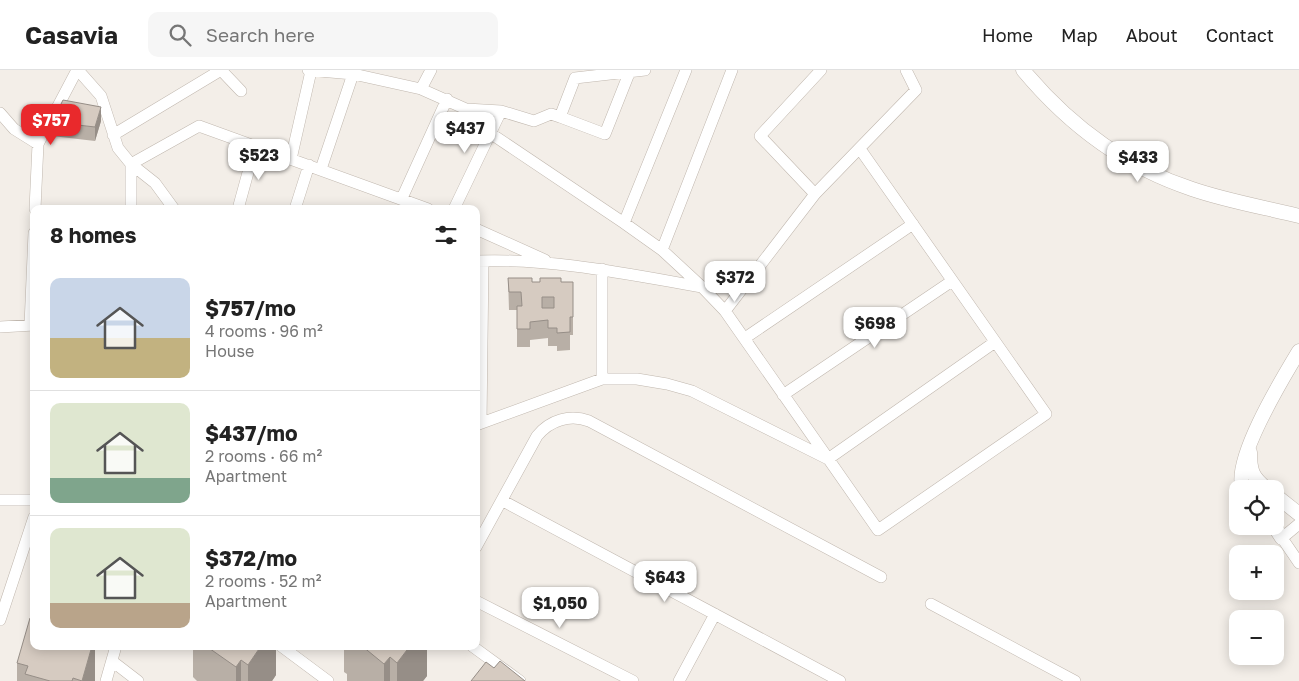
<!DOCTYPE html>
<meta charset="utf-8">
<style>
:root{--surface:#fff;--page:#f6f6f6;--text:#222;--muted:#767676;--line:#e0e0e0;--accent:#e9292c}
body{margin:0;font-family:"Golos Text",sans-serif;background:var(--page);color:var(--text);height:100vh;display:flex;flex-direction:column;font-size:19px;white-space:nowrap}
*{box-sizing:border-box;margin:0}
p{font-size:16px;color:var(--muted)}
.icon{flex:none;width:28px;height:28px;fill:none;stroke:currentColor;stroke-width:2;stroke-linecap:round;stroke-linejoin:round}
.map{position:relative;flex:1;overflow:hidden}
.panel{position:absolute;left:30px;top:135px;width:450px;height:445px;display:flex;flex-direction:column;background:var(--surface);border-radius:10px;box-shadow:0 2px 12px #0003}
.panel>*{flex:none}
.buttons{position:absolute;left:1229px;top:410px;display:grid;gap:10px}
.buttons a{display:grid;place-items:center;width:55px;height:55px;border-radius:10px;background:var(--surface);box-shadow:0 2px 12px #0003;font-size:25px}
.price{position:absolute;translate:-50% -42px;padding:0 11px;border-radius:10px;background:#fff;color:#222;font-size:16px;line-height:32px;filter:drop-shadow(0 1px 2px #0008)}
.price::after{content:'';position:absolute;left:50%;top:30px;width:15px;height:11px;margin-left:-8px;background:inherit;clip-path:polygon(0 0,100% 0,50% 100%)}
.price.on{background:var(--accent);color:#fff}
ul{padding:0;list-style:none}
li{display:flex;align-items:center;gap:15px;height:125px;padding:0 20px}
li+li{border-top:1px solid var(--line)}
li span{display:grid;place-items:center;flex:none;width:140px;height:100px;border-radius:10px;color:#555}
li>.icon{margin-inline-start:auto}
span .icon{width:60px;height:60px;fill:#fffc;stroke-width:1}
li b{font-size:21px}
h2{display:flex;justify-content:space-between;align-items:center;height:60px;padding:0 20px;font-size:21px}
header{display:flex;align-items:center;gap:30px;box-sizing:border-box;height:70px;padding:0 25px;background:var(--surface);border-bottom:1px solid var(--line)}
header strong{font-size:24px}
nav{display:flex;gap:28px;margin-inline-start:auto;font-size:18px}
.search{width:350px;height:45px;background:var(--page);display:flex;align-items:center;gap:12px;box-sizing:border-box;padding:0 18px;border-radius:10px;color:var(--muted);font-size:19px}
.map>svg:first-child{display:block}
</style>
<header>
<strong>Casavia</strong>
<div class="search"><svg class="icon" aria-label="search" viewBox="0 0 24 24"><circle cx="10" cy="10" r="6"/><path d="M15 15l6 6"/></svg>Search here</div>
<nav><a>Home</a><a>Map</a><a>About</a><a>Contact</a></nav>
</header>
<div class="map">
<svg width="1299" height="611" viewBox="0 0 1299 611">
<rect width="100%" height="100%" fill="#f3eee8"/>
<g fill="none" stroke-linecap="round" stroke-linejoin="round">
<!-- minor casing -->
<g stroke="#c0b7ae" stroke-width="12">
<path id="minor" d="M78,0l23,26 17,52 13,16 24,19 19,26
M221,0l20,21
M308,0l45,4 68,15 45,20 24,24 134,90 38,27 40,37 23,24 153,219 168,-116 -186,-265
M421,19l10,-19
M466,39l35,2 33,10 17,-7 9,3 15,-39 70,-8
M0,43l14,16 24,15 39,-74
M560,47l45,17 25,-63
M113,65l108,-65
M291,89l20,-88
M321,99l32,-95
M815,124l-55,-58 61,-66
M402,128l45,-99
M35,139l3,-65
M131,139v-45l68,-38 229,83
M238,139l17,-62
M295,139l14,-44
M454,139l47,-98
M624,153l62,-153
M476,159l69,31
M662,180l70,-180
M476,191c76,-3 151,13 226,26
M602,199v110
M725,241l90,-117 101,-104 -10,-20
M30,255l4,-92
M0,257l34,-2
M745,268l168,-114
M783,325l169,-114
M481,353l2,-162
M476,355l126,-46h35l30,5 25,7 136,68 167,-117
M0,430h34
M503,431l337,180
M1299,454l-17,14 17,25
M476,477l61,-111c13,-16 33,-22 52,-15l292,156
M476,531l157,80
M931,534l144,77
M0,550l34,-103
M281,576l47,35
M472,576l48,35
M112,591l26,20
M106,611l10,-35
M679,611l36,-67"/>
</g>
<!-- tertiary casing -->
<g stroke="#c0b7ae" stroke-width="15">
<path id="tertiary" d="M1023,0c45,54 102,97 169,119 35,12 71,18 107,27
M1250,382c0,19 2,25 17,37
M1243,419c-12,-27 41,-113 56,-138
M1275,425l24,19
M1274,456l8,12"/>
</g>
<!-- minor -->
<use href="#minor" stroke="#fff" stroke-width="11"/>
<!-- tertiary -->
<use href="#tertiary" stroke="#fff" stroke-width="14"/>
</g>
<!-- wall -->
<path fill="#b8afa6" d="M101,51l-6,20 -43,-5v-14z
M508,208l24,4h41v53h-3v15l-13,1v-5h-9v-8l-18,2v7h-13v-37h-8z
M95,576v35h-78v-18z
M193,576h83v29l-4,6h-75l-4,-4z
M344,576h83v30l-4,5h-76v-7l-3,-2z"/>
<!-- shaded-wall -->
<path fill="#968e87" d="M101,37v14l-6,20v-14z
M92,576h3v35h-13z
M261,576h15v29l-4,6h-24v-16z
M410,576h17v30l-4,5h-26v-18z
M390,587v24h-6v-17z
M241,590v21h-5v-14z"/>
<!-- building -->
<path fill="#d6cbc1" stroke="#968e87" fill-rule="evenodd" d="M63,30l38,7 -6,20 -43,-5z
M508,208h24v4h8v-4h21v4h12v35h-3v15l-13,1v-5h-9v-8l-18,2v7h-13v-23h5l-1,-14h-12zM542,227h12v11h-12z
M30,548l4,1v27h58l-10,35 -9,-3 -1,3h-22l-25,-7 3,-8 -11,-3z
M206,576h55l-13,19 -7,-5 -5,7z
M362,576h48l-13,17 -7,-6 -6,7z
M500,591l25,20h-54l15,-19 8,6z"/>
</svg>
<div class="buttons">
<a><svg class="icon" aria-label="locate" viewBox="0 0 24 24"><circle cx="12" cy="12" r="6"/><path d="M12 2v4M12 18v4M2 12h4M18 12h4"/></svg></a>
<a>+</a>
<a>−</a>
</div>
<b class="price on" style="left:51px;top:76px">$757</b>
<b class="price" style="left:465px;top:84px">$437</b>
<b class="price" style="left:259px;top:111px">$523</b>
<b class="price" style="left:1138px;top:113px">$433</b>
<b class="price" style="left:735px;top:233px">$372</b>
<b class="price" style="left:875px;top:279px">$698</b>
<b class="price" style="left:665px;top:533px">$643</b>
<b class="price" style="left:560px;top:559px">$1,050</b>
<section class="panel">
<h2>8 homes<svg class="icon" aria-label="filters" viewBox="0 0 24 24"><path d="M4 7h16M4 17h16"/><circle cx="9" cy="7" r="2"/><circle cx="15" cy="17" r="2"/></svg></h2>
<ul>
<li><span style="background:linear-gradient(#c9d6e8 60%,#c2b280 0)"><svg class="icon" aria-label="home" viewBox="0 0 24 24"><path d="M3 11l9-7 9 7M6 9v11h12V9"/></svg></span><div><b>$757/mo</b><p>4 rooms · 96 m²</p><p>House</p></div></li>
<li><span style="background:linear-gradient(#dfe7d0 75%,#7fa58c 0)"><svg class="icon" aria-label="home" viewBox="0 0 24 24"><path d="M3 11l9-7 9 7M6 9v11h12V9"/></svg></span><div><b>$437/mo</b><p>2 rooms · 66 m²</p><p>Apartment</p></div></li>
<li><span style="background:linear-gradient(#dfe7d0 75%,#b9a48a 0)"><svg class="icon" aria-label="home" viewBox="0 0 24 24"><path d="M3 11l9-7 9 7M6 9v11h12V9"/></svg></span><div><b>$372/mo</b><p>2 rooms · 52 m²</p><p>Apartment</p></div></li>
</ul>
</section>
</div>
